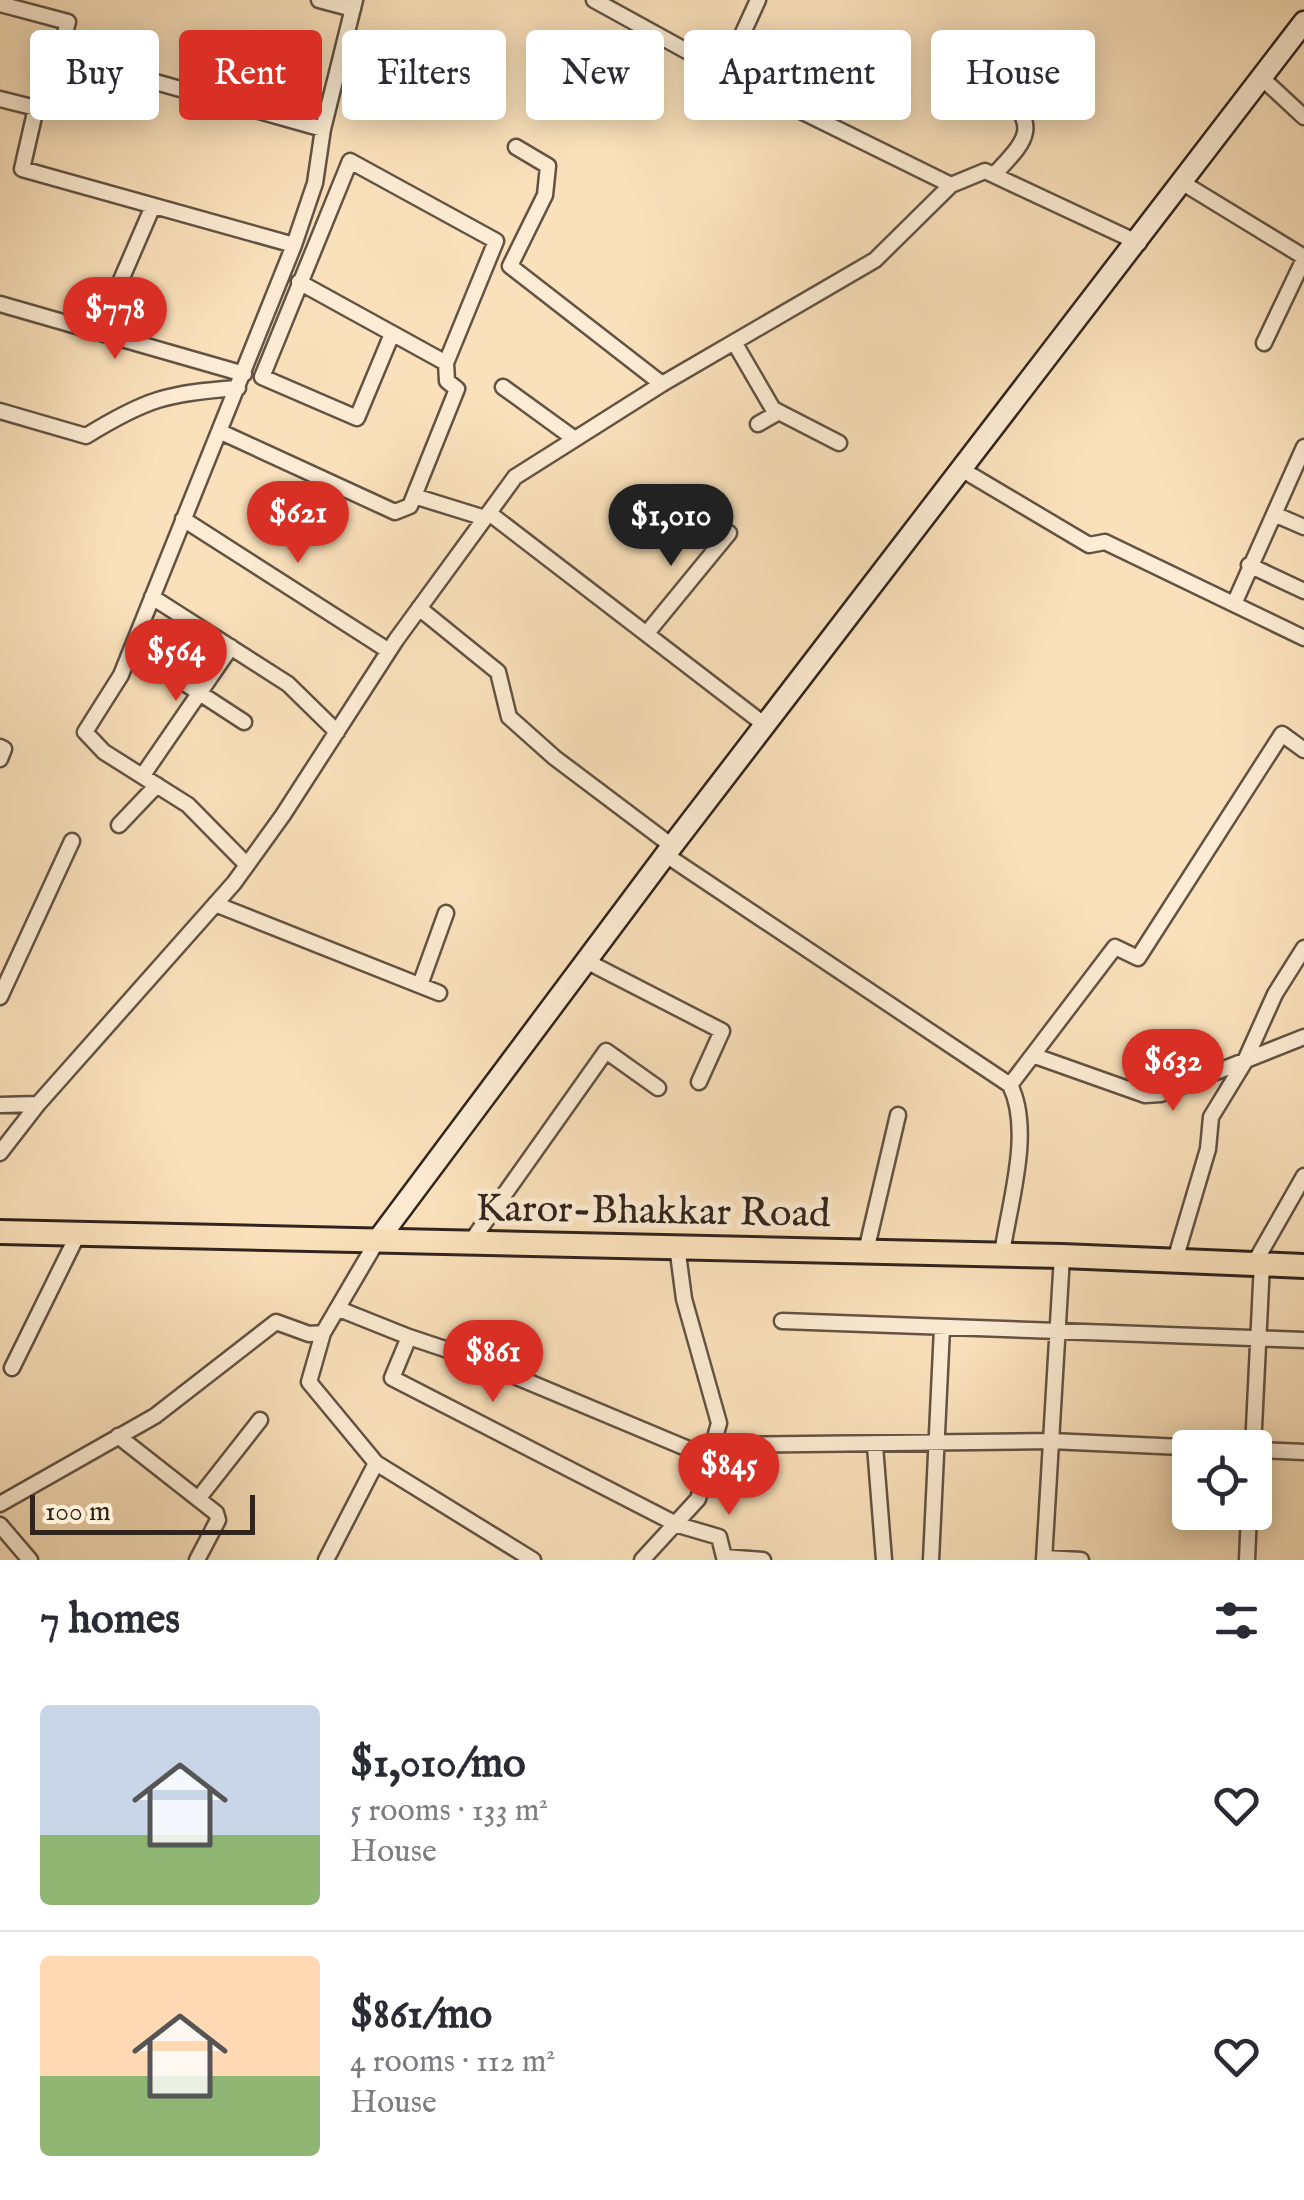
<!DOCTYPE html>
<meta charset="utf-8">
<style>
:root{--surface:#fff;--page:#f7f7f7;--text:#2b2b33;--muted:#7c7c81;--line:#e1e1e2;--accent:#d93025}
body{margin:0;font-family:"IM FELL English",serif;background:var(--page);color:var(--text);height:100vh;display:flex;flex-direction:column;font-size:38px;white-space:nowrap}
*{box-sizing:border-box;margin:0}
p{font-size:32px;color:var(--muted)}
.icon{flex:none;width:55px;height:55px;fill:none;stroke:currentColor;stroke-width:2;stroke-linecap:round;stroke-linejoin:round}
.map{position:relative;height:1560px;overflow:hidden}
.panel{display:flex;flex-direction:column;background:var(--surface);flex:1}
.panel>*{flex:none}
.hud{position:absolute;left:30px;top:30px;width:1245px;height:90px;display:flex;gap:20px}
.fabs{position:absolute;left:1172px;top:1430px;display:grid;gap:20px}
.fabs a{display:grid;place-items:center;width:100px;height:100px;border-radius:10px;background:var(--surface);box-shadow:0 5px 25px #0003;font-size:50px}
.scale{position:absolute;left:30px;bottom:25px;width:225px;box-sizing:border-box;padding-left:10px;border:5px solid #31241d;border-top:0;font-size:28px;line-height:35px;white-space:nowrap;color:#31241d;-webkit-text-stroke:8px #fcecd3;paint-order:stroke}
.price{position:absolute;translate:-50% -85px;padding:0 22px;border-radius:35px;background:var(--accent);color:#fff;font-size:32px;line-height:65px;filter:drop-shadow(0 2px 5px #0008)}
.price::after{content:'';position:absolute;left:50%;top:60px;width:30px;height:22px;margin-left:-15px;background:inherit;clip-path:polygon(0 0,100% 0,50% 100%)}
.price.active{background:#222;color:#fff}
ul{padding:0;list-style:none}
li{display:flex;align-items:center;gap:30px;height:250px;padding:0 40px}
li+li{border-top:2px solid var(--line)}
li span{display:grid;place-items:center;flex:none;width:280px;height:200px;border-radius:10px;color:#555}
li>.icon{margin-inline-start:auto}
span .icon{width:120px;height:120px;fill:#fffc;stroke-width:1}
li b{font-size:42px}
h2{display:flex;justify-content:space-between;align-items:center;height:120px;padding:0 40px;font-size:42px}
.pill{padding:0 35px;border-radius:10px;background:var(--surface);box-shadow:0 5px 25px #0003;font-size:35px;line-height:90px}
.pill.active{background:var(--accent);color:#fff}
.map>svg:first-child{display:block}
</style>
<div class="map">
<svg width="1304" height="1560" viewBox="0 0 1304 1560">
<rect width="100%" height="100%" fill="#fae1bb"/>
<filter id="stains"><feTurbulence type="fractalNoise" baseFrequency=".002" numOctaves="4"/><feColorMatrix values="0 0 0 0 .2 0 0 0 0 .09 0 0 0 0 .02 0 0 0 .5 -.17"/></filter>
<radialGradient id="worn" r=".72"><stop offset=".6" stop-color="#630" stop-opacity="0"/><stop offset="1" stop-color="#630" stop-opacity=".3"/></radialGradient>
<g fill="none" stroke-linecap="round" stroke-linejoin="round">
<!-- street casing -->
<g stroke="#635344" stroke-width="19">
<path id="street" d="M319,0l34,9
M594,0l158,87 199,98
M0,4l68,18 -9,33 264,74
M725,72l33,-72
M1263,79l41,38
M0,99l36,9 -14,61 272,76
M516,147l32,19 -3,29 -35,71 152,118
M994,175c31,-34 48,-47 8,-85
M1183,183l121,74
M121,280l32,-74
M299,282l147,81
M0,304l244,70
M734,342l39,67 66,34
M1264,343l40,-84
M503,387l69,50
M0,411l86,25c60,-37 81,-43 152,-48
M758,424l21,-12
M221,432l174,80 15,-6 47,-117 -10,-8 -1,-18 50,-122 -146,-80 -88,216 95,41 35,-84
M961,469l128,76 16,-3 199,96
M414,496l71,22
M489,513l276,212
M1274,514l30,13
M183,519l206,132
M1249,565l55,26
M152,597l136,87 49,48
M1234,604l70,-157
M419,608l79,64 11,45 46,41 117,88
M647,633l82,-100
M132,649l112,73
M0,747l4,2 -4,10
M143,775l88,-128
M119,825l38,-40
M666,855l344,230c23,46 -1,119 -8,169
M247,865l-59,-60 -84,-53 -19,-20 36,-57 173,-430 21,-62 8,-54 32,-129
M215,904l224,89
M586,961l136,70 -23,51
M420,985l26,-72
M0,997l72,-156
M1035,1056l110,39 16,-1 143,-57
M1010,1085l105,-138 23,11 144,-224 22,16
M0,1105l38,-1
M0,1153l38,-49 196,-221 49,-68 113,-175 119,-163 147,-93 213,-124 76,-75 34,-14 154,72
M470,1243l136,-192 52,37
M866,1251l32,-136
M1175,1260l33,-111 3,-32 33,-54 31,-69 29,-46
M1255,1262l49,-86
M339,1309l70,28 -17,41 286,147 41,12 5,20 39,3
M782,1321l522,19
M323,1333l-14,49 67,81 157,97
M409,1337l60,20 241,101
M12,1368l66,-134
M118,1436l98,77 2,7 -21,40
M714,1445l337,-4 153,7
M875,1446l9,114
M1253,1448l9,-185
M1255,1450l49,2
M198,1499l62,-79
M0,1504l155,-88 121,-94 33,12 14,-1 54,-92
M0,1525l30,35
M1044,1558l37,2
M326,1560l50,-97
M642,1560l56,-61 21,-76 -35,-124 -7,-53
M931,1560l11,-232
M1044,1560l18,-304
M1247,1560l2,-48"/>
</g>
<!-- secondary casing -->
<g stroke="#31241d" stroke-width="25">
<path id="secondary" d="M377,1241l295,-395 632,-824"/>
</g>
<!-- primary casing -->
<g stroke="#31241d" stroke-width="28">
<path id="primary" d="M0,1232l1062,24 242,10"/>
</g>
<!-- street -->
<use href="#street" stroke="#fcecd3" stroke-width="14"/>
<!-- secondary -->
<use href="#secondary" stroke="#fcecd3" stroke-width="20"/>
<!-- primary -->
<use href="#primary" stroke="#fae1bb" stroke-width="22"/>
</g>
<g text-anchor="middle" stroke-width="10" stroke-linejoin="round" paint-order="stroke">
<!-- street labels -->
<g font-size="40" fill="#31241d" stroke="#fcecd3">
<text transform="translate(653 1209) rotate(1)" y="14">Karor-Bhakkar Road</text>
</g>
</g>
<rect width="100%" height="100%" filter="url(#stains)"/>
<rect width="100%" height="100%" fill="url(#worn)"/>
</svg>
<div class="fabs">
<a><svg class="icon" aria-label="locate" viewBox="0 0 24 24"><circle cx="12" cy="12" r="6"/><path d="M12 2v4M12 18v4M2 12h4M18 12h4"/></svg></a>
</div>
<div class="scale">100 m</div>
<b class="price" style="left:115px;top:362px">$778</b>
<b class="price" style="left:298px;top:566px">$621</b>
<b class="price active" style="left:671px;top:569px">$1,010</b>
<b class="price" style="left:176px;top:704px">$564</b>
<b class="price" style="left:1173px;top:1114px">$632</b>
<b class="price" style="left:493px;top:1405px">$861</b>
<b class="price" style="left:729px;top:1518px">$845</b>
<div class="hud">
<a class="pill">Buy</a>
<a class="pill active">Rent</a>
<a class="pill">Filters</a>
<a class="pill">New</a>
<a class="pill">Apartment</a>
<a class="pill">House</a>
</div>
</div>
<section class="panel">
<h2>7 homes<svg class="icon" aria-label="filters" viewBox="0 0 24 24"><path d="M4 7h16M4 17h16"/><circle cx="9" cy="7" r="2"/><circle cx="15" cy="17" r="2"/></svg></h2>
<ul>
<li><span style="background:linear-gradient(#c9d6e8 65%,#8fb573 0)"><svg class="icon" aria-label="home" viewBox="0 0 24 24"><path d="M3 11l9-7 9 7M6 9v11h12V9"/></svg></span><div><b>$1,010/mo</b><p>5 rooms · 133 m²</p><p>House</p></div><svg class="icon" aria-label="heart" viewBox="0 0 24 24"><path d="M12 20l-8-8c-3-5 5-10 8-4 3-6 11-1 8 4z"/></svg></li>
<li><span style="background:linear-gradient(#ffd9b3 60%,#8fb573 0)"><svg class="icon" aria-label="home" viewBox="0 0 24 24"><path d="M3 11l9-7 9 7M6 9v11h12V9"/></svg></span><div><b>$861/mo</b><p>4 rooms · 112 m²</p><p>House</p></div><svg class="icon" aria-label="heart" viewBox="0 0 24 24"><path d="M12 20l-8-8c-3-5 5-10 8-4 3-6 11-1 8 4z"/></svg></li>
</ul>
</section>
